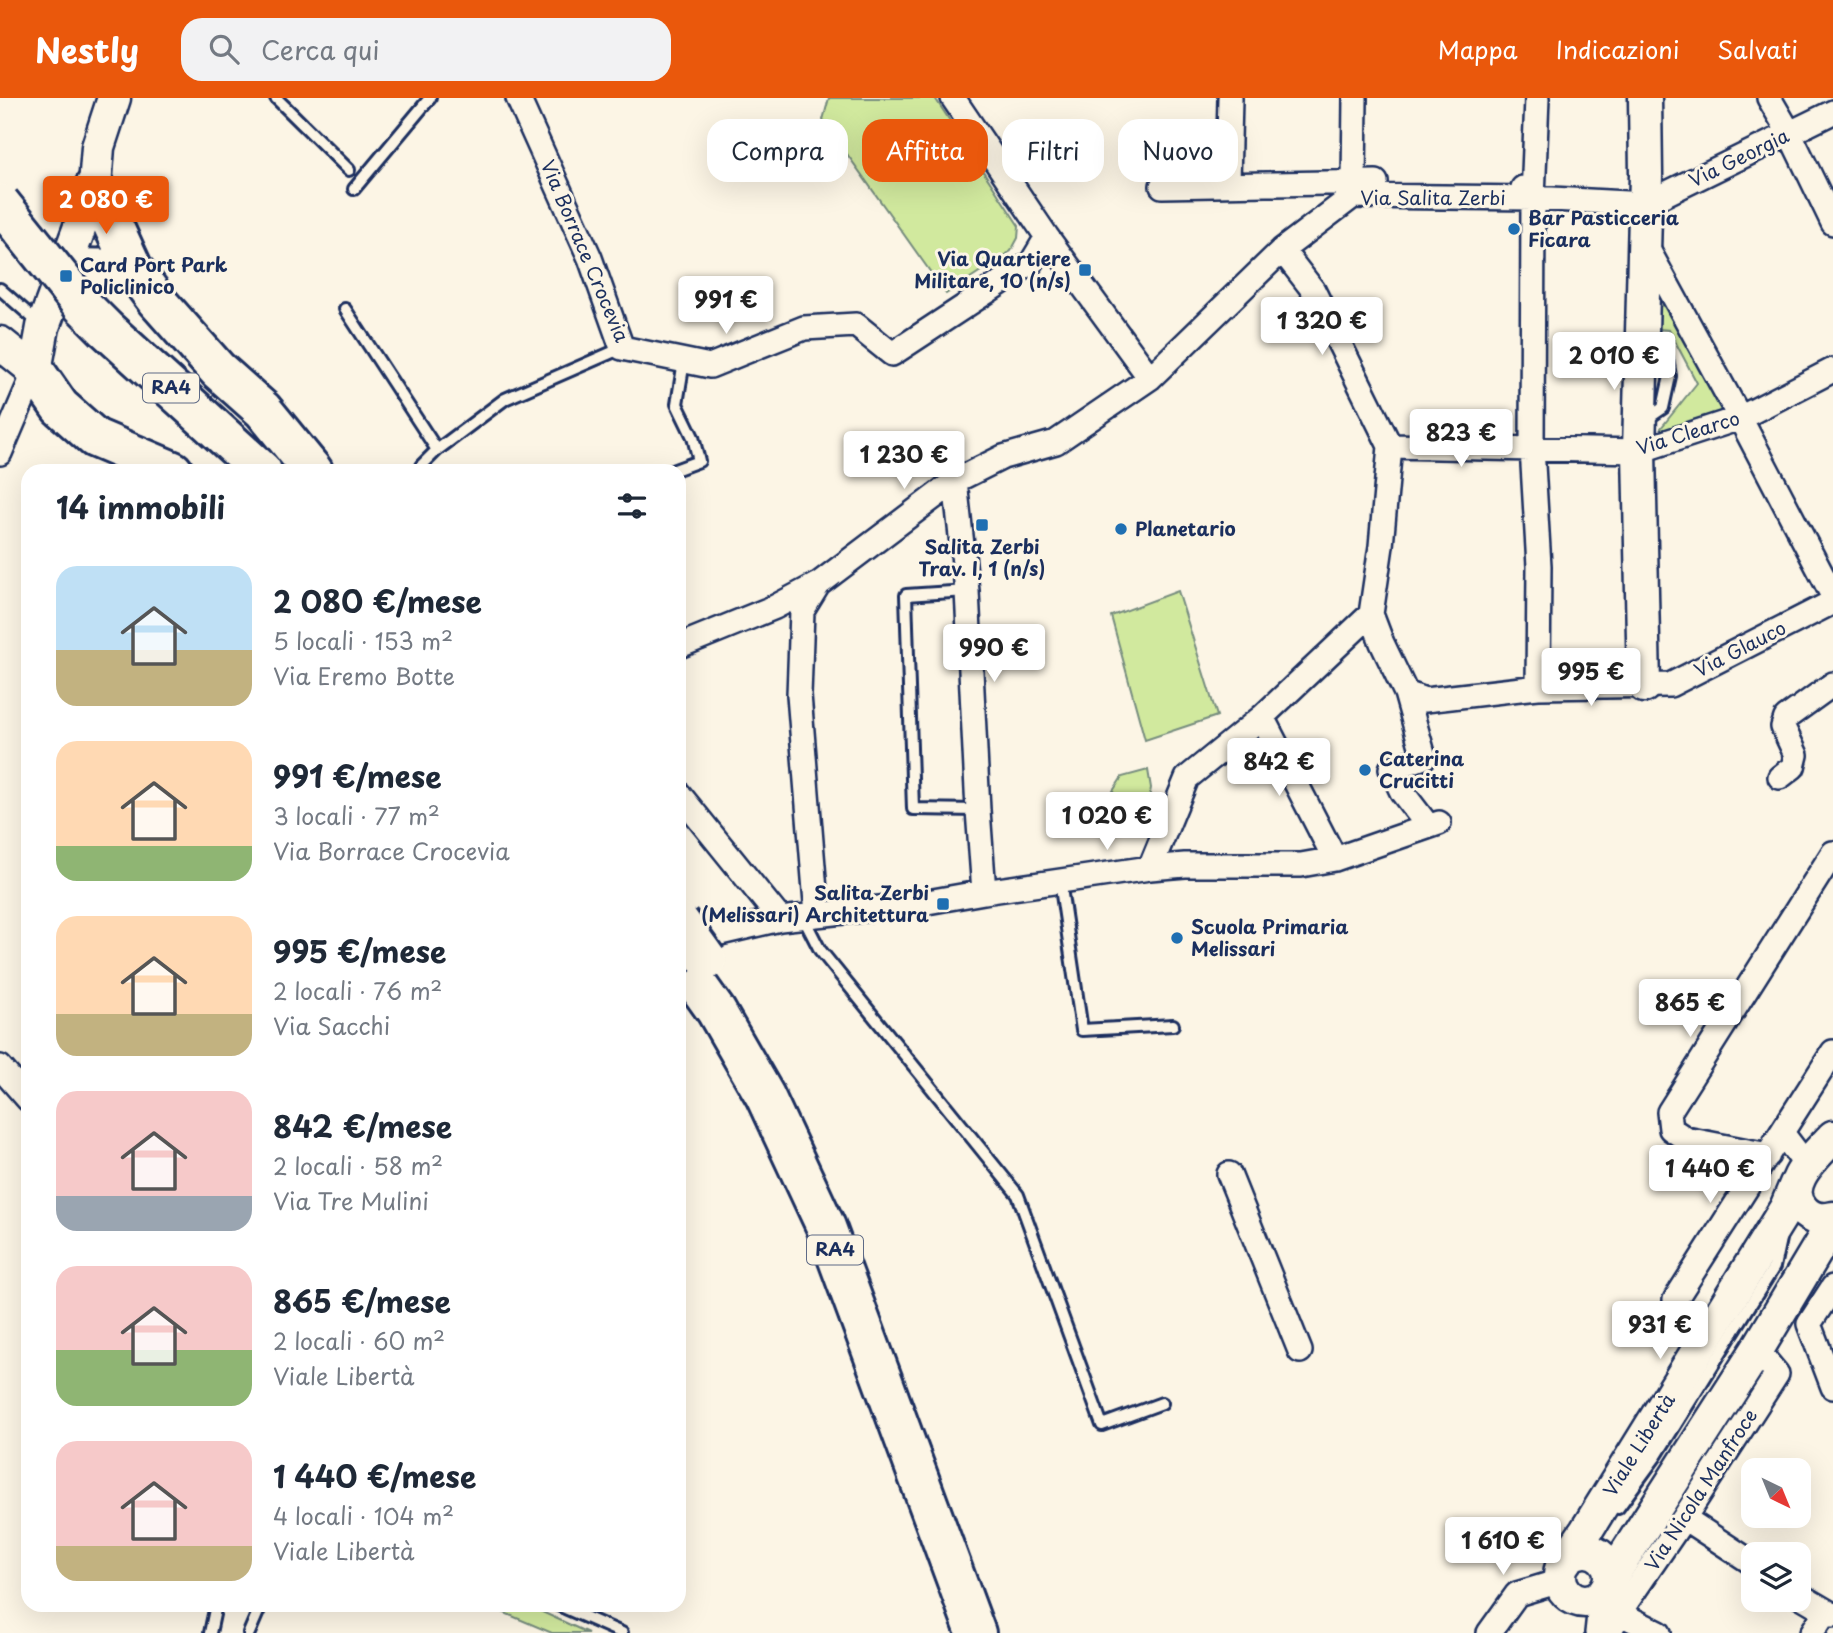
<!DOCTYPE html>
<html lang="it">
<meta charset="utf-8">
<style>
:root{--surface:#fff;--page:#f2f2f3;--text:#1f2937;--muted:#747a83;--accent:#ea580c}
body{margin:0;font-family:"Playpen Sans",sans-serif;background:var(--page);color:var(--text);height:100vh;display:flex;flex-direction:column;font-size:26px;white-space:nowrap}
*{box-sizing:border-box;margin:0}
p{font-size:23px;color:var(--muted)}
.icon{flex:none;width:38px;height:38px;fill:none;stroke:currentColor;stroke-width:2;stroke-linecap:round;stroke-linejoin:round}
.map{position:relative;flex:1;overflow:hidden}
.side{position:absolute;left:21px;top:366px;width:665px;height:1148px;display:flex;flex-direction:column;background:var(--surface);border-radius:21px;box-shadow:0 7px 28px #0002}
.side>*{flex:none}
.banner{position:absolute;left:707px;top:21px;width:665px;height:63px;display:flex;gap:14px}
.needle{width:46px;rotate:137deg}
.tools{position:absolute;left:1741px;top:1360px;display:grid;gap:14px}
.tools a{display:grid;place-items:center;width:70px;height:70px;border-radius:14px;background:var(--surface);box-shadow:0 7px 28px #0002;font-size:35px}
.price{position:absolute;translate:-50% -60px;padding:0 16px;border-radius:7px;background:#fff;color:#222;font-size:23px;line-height:46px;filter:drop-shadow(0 2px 4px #0008)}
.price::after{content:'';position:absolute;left:50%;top:42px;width:21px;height:16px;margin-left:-10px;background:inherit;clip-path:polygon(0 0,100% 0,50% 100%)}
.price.selected{background:var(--accent);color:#fff}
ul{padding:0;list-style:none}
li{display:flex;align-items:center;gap:21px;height:175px;padding:0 35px}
li span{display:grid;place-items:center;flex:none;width:196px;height:140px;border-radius:21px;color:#555}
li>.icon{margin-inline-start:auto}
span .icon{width:84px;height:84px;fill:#fffc;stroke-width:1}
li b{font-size:30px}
h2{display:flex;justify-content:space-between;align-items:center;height:84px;padding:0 35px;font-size:30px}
.tag{padding:0 24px;border-radius:21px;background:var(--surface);box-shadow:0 7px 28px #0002;font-size:24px;line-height:63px}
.tag.selected{background:var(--accent);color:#fff}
header{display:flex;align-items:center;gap:42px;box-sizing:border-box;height:98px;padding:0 35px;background:var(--accent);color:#fff}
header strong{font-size:33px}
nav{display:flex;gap:38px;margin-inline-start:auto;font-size:24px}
.search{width:490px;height:63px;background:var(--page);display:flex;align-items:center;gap:18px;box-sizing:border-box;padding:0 24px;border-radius:21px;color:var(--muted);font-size:26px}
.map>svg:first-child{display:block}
</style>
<header>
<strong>Nestly</strong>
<div class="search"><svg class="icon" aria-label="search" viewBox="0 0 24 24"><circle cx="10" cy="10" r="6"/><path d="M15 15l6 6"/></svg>Cerca qui</div>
<nav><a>Mappa</a><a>Indicazioni</a><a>Salvati</a></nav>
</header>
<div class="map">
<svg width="1833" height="1535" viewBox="0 0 1833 1535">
<rect width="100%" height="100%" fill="#fcf5e5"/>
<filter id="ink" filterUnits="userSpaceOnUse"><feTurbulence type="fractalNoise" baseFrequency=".0143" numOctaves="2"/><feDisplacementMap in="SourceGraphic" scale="14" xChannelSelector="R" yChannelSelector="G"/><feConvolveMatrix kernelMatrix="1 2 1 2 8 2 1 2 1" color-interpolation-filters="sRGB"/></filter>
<g filter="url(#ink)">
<!-- green -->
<path fill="#d1e99e" stroke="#768c7e" stroke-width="2" d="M829,0h106l84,128 -1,12 -7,13 -65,43 -123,-174z
M1660,207l6,2 58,105 -61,27 -2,-11 36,-45 -28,-53 -11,-1z
M1178,493l39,125 -72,24 -34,-124z
M1148,672l3,18 -3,16 -15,12 -15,2 -5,-27 9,-14z
M503,1507h24l61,28h-36l-52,-22z"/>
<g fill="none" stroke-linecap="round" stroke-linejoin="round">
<!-- lane casing -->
<g stroke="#1b2f5e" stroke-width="16">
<path id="lane" d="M276,0l73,72
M354,91l76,-91
M0,191l40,35
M345,211l92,141 -16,16 -1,5
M1644,242l21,8 5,28 -7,32 -19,13
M437,352l68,-51 117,-51
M672,373l27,-10 -6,-24 -16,-33 7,-43
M967,493l-61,4 7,214 65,1
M1060,783l22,149 91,-5
M803,819l17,33 198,245 84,230 60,-22
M1618,1410l38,-52 118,-189 6,-28
M558,1507l64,28
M210,1535l6,-28
M249,1535l12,-28"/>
</g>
<!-- street casing -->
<g stroke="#1b2f5e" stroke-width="28">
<path id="street" d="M518,0l72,160 32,90 88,18 94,-38 52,-3 36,29 140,-92 15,-25
M953,0l94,139 103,141
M1537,0l-4,100 -1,250 7,118 -1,121
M1769,0l21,36 43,89
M1354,84l1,-84
M1228,85l2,-85
M1162,88l214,-4
M1523,90l10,10 112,6 188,-92
M1645,146l95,174 93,178
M1282,152l31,40 77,156 -9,100 -10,68 11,29 24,50 19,7 113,-13 132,-2 163,-83
M1390,348l249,5 101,-33 93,-48
M0,355l35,-82
M955,383l12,110 11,219 6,82
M679,548l96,-39 45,-24 135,-102 48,-24 53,-15 94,-64 132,-128 71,-54 180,2
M1406,595l18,64 -33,12 11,23 26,34
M1262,619l73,142
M1780,679l13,-10 3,-12 -13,-28 3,-9 47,-34
M679,696l101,125
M1150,770l37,-90 75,-61 109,-103
M817,817l-18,-220 3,-84 16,-26
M681,839l39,-4 60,-14 136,-15 68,-12 166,-24 35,-3h116l34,-6 104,-36
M0,969l28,32
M1782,1035l25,33
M1768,1057l-82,-16 -15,-10 -2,-17 164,-259
M1229,1076l71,177
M1833,1189l-24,37 24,63
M1675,1202l158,-248
M1684,1420l70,46
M1799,1497l34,20
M1619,1515l40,20
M1489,1535l28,-39 43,-13
M1597,1535l4,-37
M1609,1535l10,-20 65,-95 93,-144 -20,-24
M1812,1535l14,-22"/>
</g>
<!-- secondary casing -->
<g stroke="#1b2f5e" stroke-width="37">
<path id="secondary" d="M0,245l35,28 8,-44 52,-141 3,-39 16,-49
M1644,588l-5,-235 7,-276 -1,-77
M1833,1039c-16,18 -53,47 -30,73 8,9 19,11 30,8
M1560 1478a25 25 0 1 1 50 0a25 25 0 1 1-50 0Z
M1565,1463l21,-30 200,-323 10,-24
M1610,1481l147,-229 76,-127"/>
</g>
<!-- highway casing -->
<g stroke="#1b2f5e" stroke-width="44">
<path id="highway" d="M95,88l38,83 23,31 62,70 45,40 50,61
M67,170l66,1
M82,207l24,24 156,142
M35,273l25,36 35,31 78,33
M679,861l37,52 49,85 61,131 150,406"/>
</g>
<!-- lane -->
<use href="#lane" stroke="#fcf5e5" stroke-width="10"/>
<!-- street -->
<use href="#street" stroke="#fcf5e5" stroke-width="23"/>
<!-- secondary -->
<use href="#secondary" stroke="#fcf5e5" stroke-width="32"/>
<!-- highway -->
<use href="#highway" stroke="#fcf5e5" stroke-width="38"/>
<!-- highway-bridge casing -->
<g stroke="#1b2f5e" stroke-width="44" stroke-linecap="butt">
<path id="highway-bridge" d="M0,105l82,102
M679,823l28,39"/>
</g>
<!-- highway-bridge -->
<use href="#highway-bridge" stroke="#fcf5e5" stroke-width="38"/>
</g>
</g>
<!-- markers -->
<g fill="#1f6fb2" stroke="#fcf5e5" stroke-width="2.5">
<circle cx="1514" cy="131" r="7"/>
<rect x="1078" y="165" width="14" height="14" rx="3.5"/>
<rect x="59" y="171" width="14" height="14" rx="3.5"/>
<rect x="975" y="420" width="14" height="14" rx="3.5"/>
<circle cx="1121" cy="431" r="7"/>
<circle cx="1365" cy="672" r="7"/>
<rect x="936" y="799" width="14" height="14" rx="3.5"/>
<circle cx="1177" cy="840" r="7"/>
</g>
<g text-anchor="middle" stroke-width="6" stroke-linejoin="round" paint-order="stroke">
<!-- shield labels -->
<g fill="#fcf5e5" stroke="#5e6a86" stroke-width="2">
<rect x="143" y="275.5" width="56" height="29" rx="5"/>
<rect x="807" y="1137.5" width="56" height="29" rx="5"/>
</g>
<g font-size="18" font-weight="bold" fill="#1b2f5e">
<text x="171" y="296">RA4</text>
<text x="835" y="1158">RA4</text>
</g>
<!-- street labels -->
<g font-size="19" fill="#1b2f5e" stroke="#fcf5e5">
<text transform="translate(1739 60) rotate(-26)" y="7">Via Georgia</text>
<text x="1433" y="107">Via Salita Zerbi</text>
<text transform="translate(585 153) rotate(67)" y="7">Via Borrace Crocevia</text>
<text transform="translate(1688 335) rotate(-17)" y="7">Via Clearco</text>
<text transform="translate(1740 551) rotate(-27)" y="7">Via Glauco</text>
<text transform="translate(1639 1347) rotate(-58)" y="7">Viale Libertà</text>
<text transform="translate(1701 1392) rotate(-57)" y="7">Via Nicola Manfroce</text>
</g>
<!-- poi labels -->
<g font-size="19" font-weight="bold" fill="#1b2f5e" stroke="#fcf5e5" text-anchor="start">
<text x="1528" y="127">Bar Pasticceria<tspan x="1528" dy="22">Ficara</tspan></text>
<text x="1071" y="168" text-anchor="end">Via Quartiere<tspan x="1071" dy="22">Militare, 10 (n/s)</tspan></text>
<text x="80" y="174">Card Port Park<tspan x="80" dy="22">Policlinico</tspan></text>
<text x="1135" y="438">Planetario</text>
<text x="982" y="456" text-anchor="middle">Salita Zerbi<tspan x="982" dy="22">Trav. I, 1 (n/s)</tspan></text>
<text x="1379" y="668">Caterina<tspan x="1379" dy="22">Crucitti</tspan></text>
<text x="929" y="802" text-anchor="end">Salita Zerbi<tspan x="929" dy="22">(Melissari) Architettura</tspan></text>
<text x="1191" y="836">Scuola Primaria<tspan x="1191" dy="22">Melissari</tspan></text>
</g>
</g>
</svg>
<div class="tools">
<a><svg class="needle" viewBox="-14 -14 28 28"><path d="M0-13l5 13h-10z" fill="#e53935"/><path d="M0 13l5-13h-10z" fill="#747a83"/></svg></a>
<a><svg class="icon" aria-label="layers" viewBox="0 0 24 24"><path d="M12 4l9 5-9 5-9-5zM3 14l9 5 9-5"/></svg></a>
</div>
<b class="price selected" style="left:106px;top:138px">2 080 €</b>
<b class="price" style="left:726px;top:238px">991 €</b>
<b class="price" style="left:1322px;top:259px">1 320 €</b>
<b class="price" style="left:1614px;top:294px">2 010 €</b>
<b class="price" style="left:1461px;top:371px">823 €</b>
<b class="price" style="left:904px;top:393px">1 230 €</b>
<b class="price" style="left:994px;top:586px">990 €</b>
<b class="price" style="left:1591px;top:610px">995 €</b>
<b class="price" style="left:1279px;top:700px">842 €</b>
<b class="price" style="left:1107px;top:754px">1 020 €</b>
<b class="price" style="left:1690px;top:941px">865 €</b>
<b class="price" style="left:1710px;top:1107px">1 440 €</b>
<b class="price" style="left:1660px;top:1263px">931 €</b>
<b class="price" style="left:1503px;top:1479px">1 610 €</b>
<div class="banner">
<a class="tag">Compra</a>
<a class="tag selected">Affitta</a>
<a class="tag">Filtri</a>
<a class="tag">Nuovo</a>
</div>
<section class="side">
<h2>14 immobili<svg class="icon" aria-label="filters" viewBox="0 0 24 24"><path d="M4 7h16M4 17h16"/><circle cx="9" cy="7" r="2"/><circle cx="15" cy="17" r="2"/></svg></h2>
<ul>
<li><span style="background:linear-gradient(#bfe0f5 60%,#c2b280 0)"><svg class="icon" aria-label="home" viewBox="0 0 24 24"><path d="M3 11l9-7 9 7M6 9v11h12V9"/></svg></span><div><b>2 080 €/mese</b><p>5 locali · 153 m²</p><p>Via Eremo Botte</p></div></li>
<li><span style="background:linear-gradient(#ffd9b3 75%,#8fb573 0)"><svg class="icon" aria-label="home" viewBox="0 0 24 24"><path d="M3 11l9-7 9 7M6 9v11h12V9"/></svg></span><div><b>991 €/mese</b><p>3 locali · 77 m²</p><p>Via Borrace Crocevia</p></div></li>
<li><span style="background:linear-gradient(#ffd9b3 70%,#c2b280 0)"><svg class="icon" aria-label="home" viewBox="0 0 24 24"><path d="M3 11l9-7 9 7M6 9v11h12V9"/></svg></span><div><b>995 €/mese</b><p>2 locali · 76 m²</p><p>Via Sacchi</p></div></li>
<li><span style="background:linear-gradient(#f6c9c9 75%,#9aa5b1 0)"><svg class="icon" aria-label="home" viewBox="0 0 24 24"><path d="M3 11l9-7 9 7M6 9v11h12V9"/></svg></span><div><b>842 €/mese</b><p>2 locali · 58 m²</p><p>Via Tre Mulini</p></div></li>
<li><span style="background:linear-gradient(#f6c9c9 60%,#8fb573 0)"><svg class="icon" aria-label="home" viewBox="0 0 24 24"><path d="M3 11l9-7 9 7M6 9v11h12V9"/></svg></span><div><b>865 €/mese</b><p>2 locali · 60 m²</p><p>Viale Libertà</p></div></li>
<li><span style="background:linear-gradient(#f6c9c9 75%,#c2b280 0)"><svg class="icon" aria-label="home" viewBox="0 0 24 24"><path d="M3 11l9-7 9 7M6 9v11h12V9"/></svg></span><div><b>1 440 €/mese</b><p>4 locali · 104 m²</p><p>Viale Libertà</p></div></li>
</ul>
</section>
</div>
